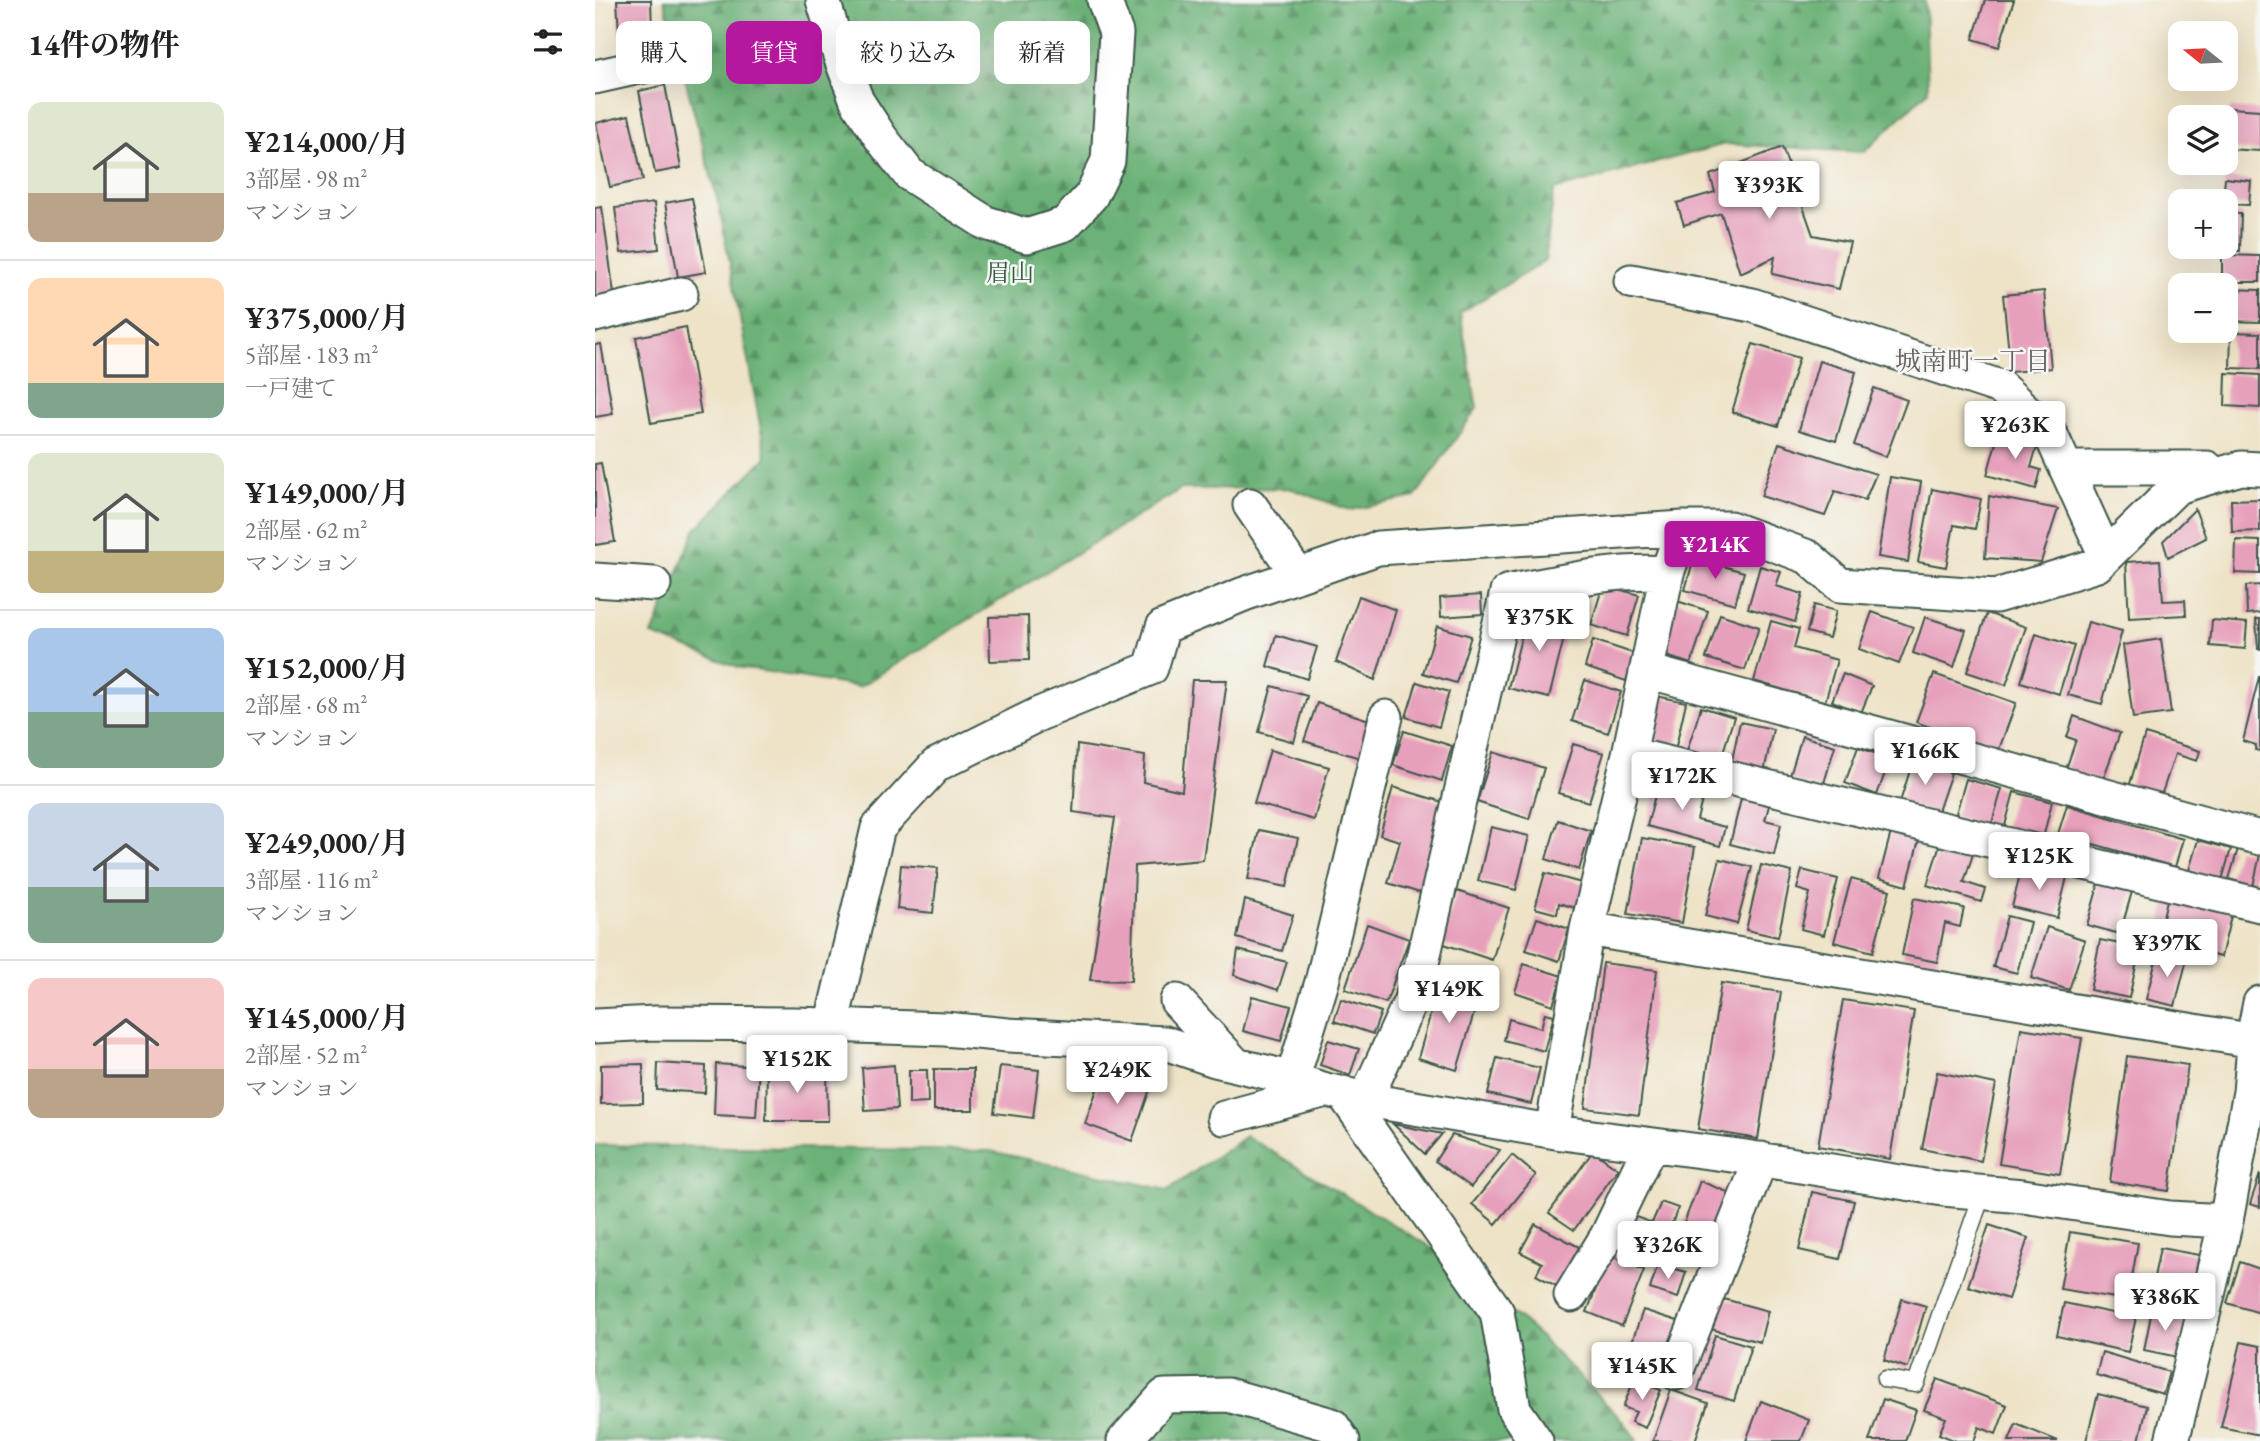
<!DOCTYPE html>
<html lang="ja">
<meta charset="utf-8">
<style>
:root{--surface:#fff;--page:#f6f6f6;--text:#222;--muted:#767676;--line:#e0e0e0;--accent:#b5179e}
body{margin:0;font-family:"EB Garamond","Noto Serif JP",serif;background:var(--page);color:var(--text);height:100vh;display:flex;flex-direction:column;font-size:26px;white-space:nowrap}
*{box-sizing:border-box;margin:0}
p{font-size:23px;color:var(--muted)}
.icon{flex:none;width:38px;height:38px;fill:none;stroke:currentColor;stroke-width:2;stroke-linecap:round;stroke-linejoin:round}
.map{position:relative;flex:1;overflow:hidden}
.drawer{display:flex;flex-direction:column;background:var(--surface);width:595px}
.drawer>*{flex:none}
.banner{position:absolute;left:21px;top:21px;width:665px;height:63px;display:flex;gap:14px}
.needle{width:46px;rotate:288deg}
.tools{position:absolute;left:1573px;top:21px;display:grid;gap:14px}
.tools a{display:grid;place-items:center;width:70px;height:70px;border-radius:14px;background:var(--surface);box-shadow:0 7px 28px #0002;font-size:35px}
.price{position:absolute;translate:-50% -60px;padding:0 16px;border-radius:7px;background:#fff;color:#222;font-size:23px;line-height:46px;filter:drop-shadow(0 2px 4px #0008)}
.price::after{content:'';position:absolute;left:50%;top:42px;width:21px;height:16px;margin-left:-10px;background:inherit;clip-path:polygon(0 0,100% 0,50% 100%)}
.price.active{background:var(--accent);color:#fff}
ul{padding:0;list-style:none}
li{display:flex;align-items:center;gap:21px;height:175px;padding:0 28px}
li+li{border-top:2px solid var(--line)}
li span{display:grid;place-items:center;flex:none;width:196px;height:140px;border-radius:14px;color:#555}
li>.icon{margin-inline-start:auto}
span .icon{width:84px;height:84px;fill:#fffc;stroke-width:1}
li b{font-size:30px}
h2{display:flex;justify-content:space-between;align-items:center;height:84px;padding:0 28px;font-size:30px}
.tag{padding:0 24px;border-radius:14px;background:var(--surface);box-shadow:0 7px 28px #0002;font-size:24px;line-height:63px}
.tag.active{background:var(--accent);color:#fff}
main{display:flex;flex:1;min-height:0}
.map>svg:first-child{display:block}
</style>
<main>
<section class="drawer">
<h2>14件の物件<svg class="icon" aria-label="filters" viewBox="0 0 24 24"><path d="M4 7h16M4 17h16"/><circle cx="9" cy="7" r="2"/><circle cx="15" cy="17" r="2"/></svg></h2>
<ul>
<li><span style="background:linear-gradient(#dfe7d0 65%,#b9a48a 0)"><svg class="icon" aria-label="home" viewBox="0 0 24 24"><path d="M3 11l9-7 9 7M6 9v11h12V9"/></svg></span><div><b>¥214,000/月</b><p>3部屋 · 98 m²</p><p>マンション</p></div></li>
<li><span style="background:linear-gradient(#ffd9b3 75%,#7fa58c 0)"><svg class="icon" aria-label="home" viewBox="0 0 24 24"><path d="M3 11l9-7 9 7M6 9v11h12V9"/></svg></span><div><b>¥375,000/月</b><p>5部屋 · 183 m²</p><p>一戸建て</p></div></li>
<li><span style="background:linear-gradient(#dfe7d0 70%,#c2b280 0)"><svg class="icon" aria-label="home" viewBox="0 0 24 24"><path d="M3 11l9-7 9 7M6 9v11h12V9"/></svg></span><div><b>¥149,000/月</b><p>2部屋 · 62 m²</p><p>マンション</p></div></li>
<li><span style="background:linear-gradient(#a9c7e8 60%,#7fa58c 0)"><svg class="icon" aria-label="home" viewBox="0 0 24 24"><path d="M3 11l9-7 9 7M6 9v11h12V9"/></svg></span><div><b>¥152,000/月</b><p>2部屋 · 68 m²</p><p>マンション</p></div></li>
<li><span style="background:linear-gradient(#c9d6e8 60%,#7fa58c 0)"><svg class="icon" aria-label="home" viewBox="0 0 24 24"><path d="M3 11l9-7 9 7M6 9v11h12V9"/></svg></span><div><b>¥249,000/月</b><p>3部屋 · 116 m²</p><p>マンション</p></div></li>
<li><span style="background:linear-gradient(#f6c9c9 65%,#b9a48a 0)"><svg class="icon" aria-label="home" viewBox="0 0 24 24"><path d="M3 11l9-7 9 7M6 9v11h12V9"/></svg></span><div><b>¥145,000/月</b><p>2部屋 · 52 m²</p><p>マンション</p></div></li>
</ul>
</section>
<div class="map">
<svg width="1665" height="1441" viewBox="0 0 1665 1441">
<defs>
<pattern id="forest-firs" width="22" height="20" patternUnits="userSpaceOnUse" patternTransform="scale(1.75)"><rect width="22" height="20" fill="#6cb278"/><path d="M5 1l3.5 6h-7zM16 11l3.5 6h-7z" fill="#589263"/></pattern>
</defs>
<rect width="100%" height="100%" fill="#f6f6f2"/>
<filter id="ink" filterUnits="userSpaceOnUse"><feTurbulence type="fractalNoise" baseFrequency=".0143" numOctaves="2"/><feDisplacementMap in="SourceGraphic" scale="14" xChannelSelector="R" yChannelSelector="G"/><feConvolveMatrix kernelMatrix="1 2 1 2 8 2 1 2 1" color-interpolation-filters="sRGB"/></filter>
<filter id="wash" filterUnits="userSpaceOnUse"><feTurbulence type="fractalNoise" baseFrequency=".00686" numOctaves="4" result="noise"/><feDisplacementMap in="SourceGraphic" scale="28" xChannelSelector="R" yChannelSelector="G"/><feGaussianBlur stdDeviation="1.57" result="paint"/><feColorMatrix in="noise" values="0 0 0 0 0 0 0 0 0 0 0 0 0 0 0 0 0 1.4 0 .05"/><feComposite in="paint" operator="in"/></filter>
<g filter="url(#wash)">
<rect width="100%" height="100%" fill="#eee3c7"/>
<!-- forest -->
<path fill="url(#forest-firs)" stroke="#467856" stroke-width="2" d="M69,0h1261l3,91 -64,61 -139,-8 -171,46 -9,71 -85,52 17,95 -62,89 -65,13 -61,-22 -108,1 -322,198 -121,-20 -86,-32 43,-105 71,-73 -47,-251z
M651,1136l191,115 95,78 92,93 13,19h-1042v-296l395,6 178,39z"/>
<g id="blocks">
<!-- building -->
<path fill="#e7a0bc" d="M22,0h34l1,32 -33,2z
M1390,0h29l-15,47 -26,-8z
M70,85l16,83 -26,5 -16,-82z
M1635,108l30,2v41l-33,-2z
M34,115l14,65 -33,7 -14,-64z
M1187,147l31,88 37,7 -11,47 -67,-15 3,-17 -35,16 -19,-60 -37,12 -7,-22 38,-11 -5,-17z
M1630,178l26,3 -2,24 -23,-1v-3h-3z
M97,198l14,74 -28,5 -13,-74z
M59,203l5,46 -38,4 -6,-45z
M7,207l13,94 -20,3v-96z
M1631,214h15l-1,37h-18v-4h4z
M1627,255l38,1v26h-38z
M1631,289l34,1v32l-34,-1z
M1449,291l7,77 -40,4 -8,-77z
M91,327l15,87 -50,9 -15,-86z
M1636,332l29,1v36l-30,-1z
M6,344l12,70 -18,3v-72z
M1158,344l46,14 -21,68 -46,-14z
M1224,361l37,11 -20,69 -37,-11z
M1631,373l34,2v33l-35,-2z
M1279,388l33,12 -21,57 -32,-12z
M1404,432l39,11 -7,24 10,3 -5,19 -49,-14z
M1184,443l97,31 -11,26 -30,-9 -10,25 -64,-20z
M6,463l14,79 -20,3v-81z
M1295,477l31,5 -13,80 -30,-5z
M1337,489l49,10 -6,30 -21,-4 -8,42 -28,-5z
M1394,496l69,13 -17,53 -56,-4z
M1665,499v32l-28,1 -1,-32z
M1600,509l11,29 -38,19 -5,-16z
M1641,540l24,1v33l-25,-1z
M1099,558l50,14 -9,32 -50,-14z
M1565,560l3,41 22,-1 1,15 -57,3 -3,-56z
M1165,566l21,6 -5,14 27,8 -8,28 -47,-14z
M1008,585l36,10 -12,41 -36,-11z
M1665,585v28l-13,1 -1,-28z
M886,595l1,19 -41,3 -1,-19z
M764,596l37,14 -21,70 -39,-18z
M1082,601l31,10 -17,53 -31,-10z
M1219,605l22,6 -7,27 -22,-6z
M934,608l40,10 -20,80 -41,-10z
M1277,612l41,15 -14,37 -40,-15z
M1392,613l39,14 -20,58 -39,-13z
M1125,614l39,13 -14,43 -39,-12z
M433,616l1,44 -39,1 -1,-44z
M1330,617l41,13 -12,37 -41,-14z
M1661,619h4v30h-2z
M1617,620l35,3 -2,26 -35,-3z
M1176,621l28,8 -5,19 43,12 -12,42 -71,-21z
M1493,622l34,9 -20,73 -34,-9z
M842,626l34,10 -15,47 -33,-10z
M1441,634l38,12 -15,48 -38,-12z
M681,635l41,12 -10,32 -40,-13z
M1566,639l10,74 -38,5 -10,-73z
M998,640l42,14 -9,27 -41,-14z
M1248,674l29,12 -11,27 -29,-12z
M1339,674l82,29 -18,49 -82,-30z
M1664,677h1v74l-5,-1 1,-5 -13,-4z
M597,680h35l-24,180 -68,6 -4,115 -41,-1 25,-162 -42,-6 4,-67 68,11 -2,26 39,9z
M990,680l36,12 -13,41 -36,-12z
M822,682l32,10 -10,35 -33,-10z
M677,686l35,10 -13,46 -35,-10z
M1061,696l30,6 -11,49 -30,-6z
M722,703l55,18 -12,37 -56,-17z
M1106,707l33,10 -15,48 -33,-11z
M1479,716l46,17 -18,49 -36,-13 10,-29 -9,-3z
M1145,722l33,7 -9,43 -33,-7z
M809,731l48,15 -10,35 -49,-16z
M1550,734l55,17 -3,10 -22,-7 -14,42 -32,-9z
M1207,736l33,10 -13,44 -33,-11z
M978,744l31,9 -15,49 -31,-9z
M1263,747l32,12 -13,36 -32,-12z
M675,750l59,17 -15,53 -60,-17z
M898,752l51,16 -15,51 -52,-17z
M1318,761l38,12 -14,41 -37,-12z
M1065,776l45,12 -8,32 28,7 -5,19 -73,-20z
M1371,779l36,10 -11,37 -36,-9z
M798,787l53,16 -26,90 -32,-10 12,-42 -20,-6z
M1419,792l38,10 -9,36 -39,-9z
M1147,795l28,7 -5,18 16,4 -7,31 -44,-11z
M1472,805l116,34 -8,28 -117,-33z
M963,820l33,11 -12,39 -33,-11z
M896,827l38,9 -13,54 -38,-9z
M1297,828l28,8 -13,50 -28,-8z
M664,830l39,8 -11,49 -39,-8z
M1047,838l53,9 -13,76 -54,-9z
M1603,840l33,9 -9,31 -33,-10z
M1346,841l33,10 -10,31 21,7 -4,13 -54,-17z
M1643,849l22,6 -7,31 -24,-7z
M1125,859l32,8 -15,57 -32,-8z
M306,865l37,3 -5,45 -36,-4z
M1166,865l31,7 -14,65 -32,-7z
M1427,866l45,11 -10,41 -45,-11z
M1207,870l36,9 -14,56 -23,-6 9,-36 -13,-4z
M950,873l40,11 -7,25 -19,-6 -2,11 -22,-6z
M1256,879l39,11 -17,62 -39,-10z
M1505,879l33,9 -13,46 -33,-9z
M862,891l52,17 -17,52 -51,-17z
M1573,896l64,16 -11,45 -64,-15z
M1319,898l50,10 -4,19 -15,-4 -8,39 -35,-7z
M650,900l48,15 -11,36 -45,-13z
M1412,916l23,6 -13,51 -24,-6z
M942,918l32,11 -10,32 -33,-11z
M772,924l42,15 -23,64 -41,-14z
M1452,927l38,13 -16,50 -38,-12z
M1505,940l40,8 -11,50 -39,-8z
M643,950l49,12 -9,28 -44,-15z
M1563,952l29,7 -12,47 -29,-7z
M1008,963l54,7 -18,145 -54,-7z
M929,964l38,12 -9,29 -38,-13z
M845,981l40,12 -23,77 -39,-12z
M1126,983l60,9 -23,147 -60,-10z
M657,996l39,10 -10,35 -38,-10z
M746,999l40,13 -8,22 -39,-13z
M1248,1000l71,11 -24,148 -72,-13z
M950,1013l9,2 -10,36 -40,-11 5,-21 32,9z
M1426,1028l61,10 -22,136 -61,-10z
M733,1040l31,9 -9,26 -30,-10z
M1532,1056l61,9 -19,126 -59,-9z
M902,1058l43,10 -9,36 -43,-10z
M63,1063l48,3 -1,27 -48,-3z
M48,1064v39l-42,1v-39z
M121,1064l43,3 -3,50 -42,-2z
M299,1065l3,44 -32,2 -3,-43z
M405,1066l39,4 -6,48 -39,-5z
M172,1068h60l1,53h-62z
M339,1069h39v41h-39z
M314,1070h18l1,33 -19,1z
M508,1072l47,17 -18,52 -47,-17z
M1342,1072l59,12 -15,77 -59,-12z
M798,1124l49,10 -17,20z
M857,1135l48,15 -29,37 -36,-26z
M998,1151l25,18 -44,61 -25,-17z
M917,1155l24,20 -40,49 -24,-20z
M1665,1174v33l-10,-3z
M1105,1181l35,14 -16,42 -35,-14z
M1217,1192l42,9 -14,58 -41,-9z
M1066,1202l17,6 -16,40 -36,-15 7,-17 19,7z
M940,1224l44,23 -21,40 -22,-12 6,-12 -22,-11z
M1394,1225l39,13 -20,61 -40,-13z
M1475,1232l68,11 -10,57 -68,-11z
M1565,1248l39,7 -9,49 -40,-7z
M1014,1255l35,15 -22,56 -35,-14z
M1645,1262l20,7v44l-33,-10z
M1063,1264l28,8 -8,26 -28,-9z
M1125,1298l48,13 -8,31 -49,-13z
M1307,1299l24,7 -18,62 -24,-8z
M1469,1303l72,15 -8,34 -71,-16z
M1048,1310l41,13 -18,53 -41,-14z
M1557,1310l34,6 -8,41 -34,-7z
M1120,1335l36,11 -17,55 -36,-11z
M1646,1342l19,4v89l-39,-8z
M1507,1352l67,20 -6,22 -67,-19z
M1342,1379l70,26 -11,29 -17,-7 -5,14h-18l-17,-7 7,-16 -22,-8z
M1039,1380l27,10 -16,38 -14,-6 5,-10 -13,-5z
M1076,1390l37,13 -13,38h-42z
M1503,1394l49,12 -8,35h-53z
M1288,1399l33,11 -11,31h-36z
M1166,1401l48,19 -8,21h-55z
M1421,1424l42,17h-49z"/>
</g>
</g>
<g filter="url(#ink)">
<use href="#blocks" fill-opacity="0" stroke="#3e564a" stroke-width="2"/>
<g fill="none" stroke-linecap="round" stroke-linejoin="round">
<!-- service casing -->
<g stroke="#3e564a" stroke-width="19">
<path id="service" d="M1290,1379l31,5 67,-192"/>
</g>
<!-- minor casing -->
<g stroke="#3e564a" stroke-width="37">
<path id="minor" d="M228,0l17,56 17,45 24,37 28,36 77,49 41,13 38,-12 26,-28 17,-35 8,-128 -12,-33
M0,77l49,-11
M1036,281l121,24 248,82 50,46 56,123
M0,315l86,-21
M1471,468h141
M655,505l48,70
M0,580l59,4
M1052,671l613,167
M1034,754l631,151
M992,929l667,112
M582,1001l59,64
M0,1026l60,-3 141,1 149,5 63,6 157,8 50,17 55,13 56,17 59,13 177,30 177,23 204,33 80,7 147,22 56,3 24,-129 6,-69 4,-20
M236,1026l47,-198 58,-63 103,-51 112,-46 12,-41 81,-33 134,-46 305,-20
M697,1080l30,-98 64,-265
M748,1093l154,219 17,97 22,32
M771,1098l50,-109 91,-397c53,-10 105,-23 160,-19
M629,1118l102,-28
M957,1131l35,-202 42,-175 38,-181 16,-45h47l78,29 32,28 156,11 101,-31 80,-78 64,-19 19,1
M976,1295l36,-59 43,-90
M1081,1373l85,-214
M529,1441l40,-45 64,-1 104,30 11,16
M1577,1441l54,-220"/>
</g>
<!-- service -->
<use href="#service" stroke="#fff" stroke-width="16"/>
<!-- minor -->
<use href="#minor" stroke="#fff" stroke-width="33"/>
</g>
</g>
<g text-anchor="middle" stroke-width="5" stroke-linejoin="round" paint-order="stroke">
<!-- park labels -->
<g font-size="24" fill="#335a46" stroke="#f6f6f2">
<text x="415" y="281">眉山</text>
</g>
<!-- neighbourhood labels -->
<g font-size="26" fill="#656064" stroke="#f6f6f2">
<text x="1378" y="370">城南町一丁目</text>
</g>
</g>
</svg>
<div class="tools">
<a><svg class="needle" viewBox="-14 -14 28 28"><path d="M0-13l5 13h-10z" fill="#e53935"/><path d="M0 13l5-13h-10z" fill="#767676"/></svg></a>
<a><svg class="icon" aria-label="layers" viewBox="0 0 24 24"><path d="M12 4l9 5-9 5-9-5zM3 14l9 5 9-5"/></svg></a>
<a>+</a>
<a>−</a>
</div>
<b class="price" style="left:1174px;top:221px">¥393K</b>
<b class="price" style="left:1420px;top:461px">¥263K</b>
<b class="price active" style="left:1120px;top:581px">¥214K</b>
<b class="price" style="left:944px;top:653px">¥375K</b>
<b class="price" style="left:1330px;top:787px">¥166K</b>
<b class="price" style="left:1087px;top:812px">¥172K</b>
<b class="price" style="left:1444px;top:892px">¥125K</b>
<b class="price" style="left:1572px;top:979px">¥397K</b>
<b class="price" style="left:854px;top:1025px">¥149K</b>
<b class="price" style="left:202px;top:1095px">¥152K</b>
<b class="price" style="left:522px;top:1106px">¥249K</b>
<b class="price" style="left:1073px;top:1281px">¥326K</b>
<b class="price" style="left:1570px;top:1333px">¥386K</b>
<b class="price" style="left:1047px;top:1402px">¥145K</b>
<div class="banner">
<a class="tag">購入</a>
<a class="tag active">賃貸</a>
<a class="tag">絞り込み</a>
<a class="tag">新着</a>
</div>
</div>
</main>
